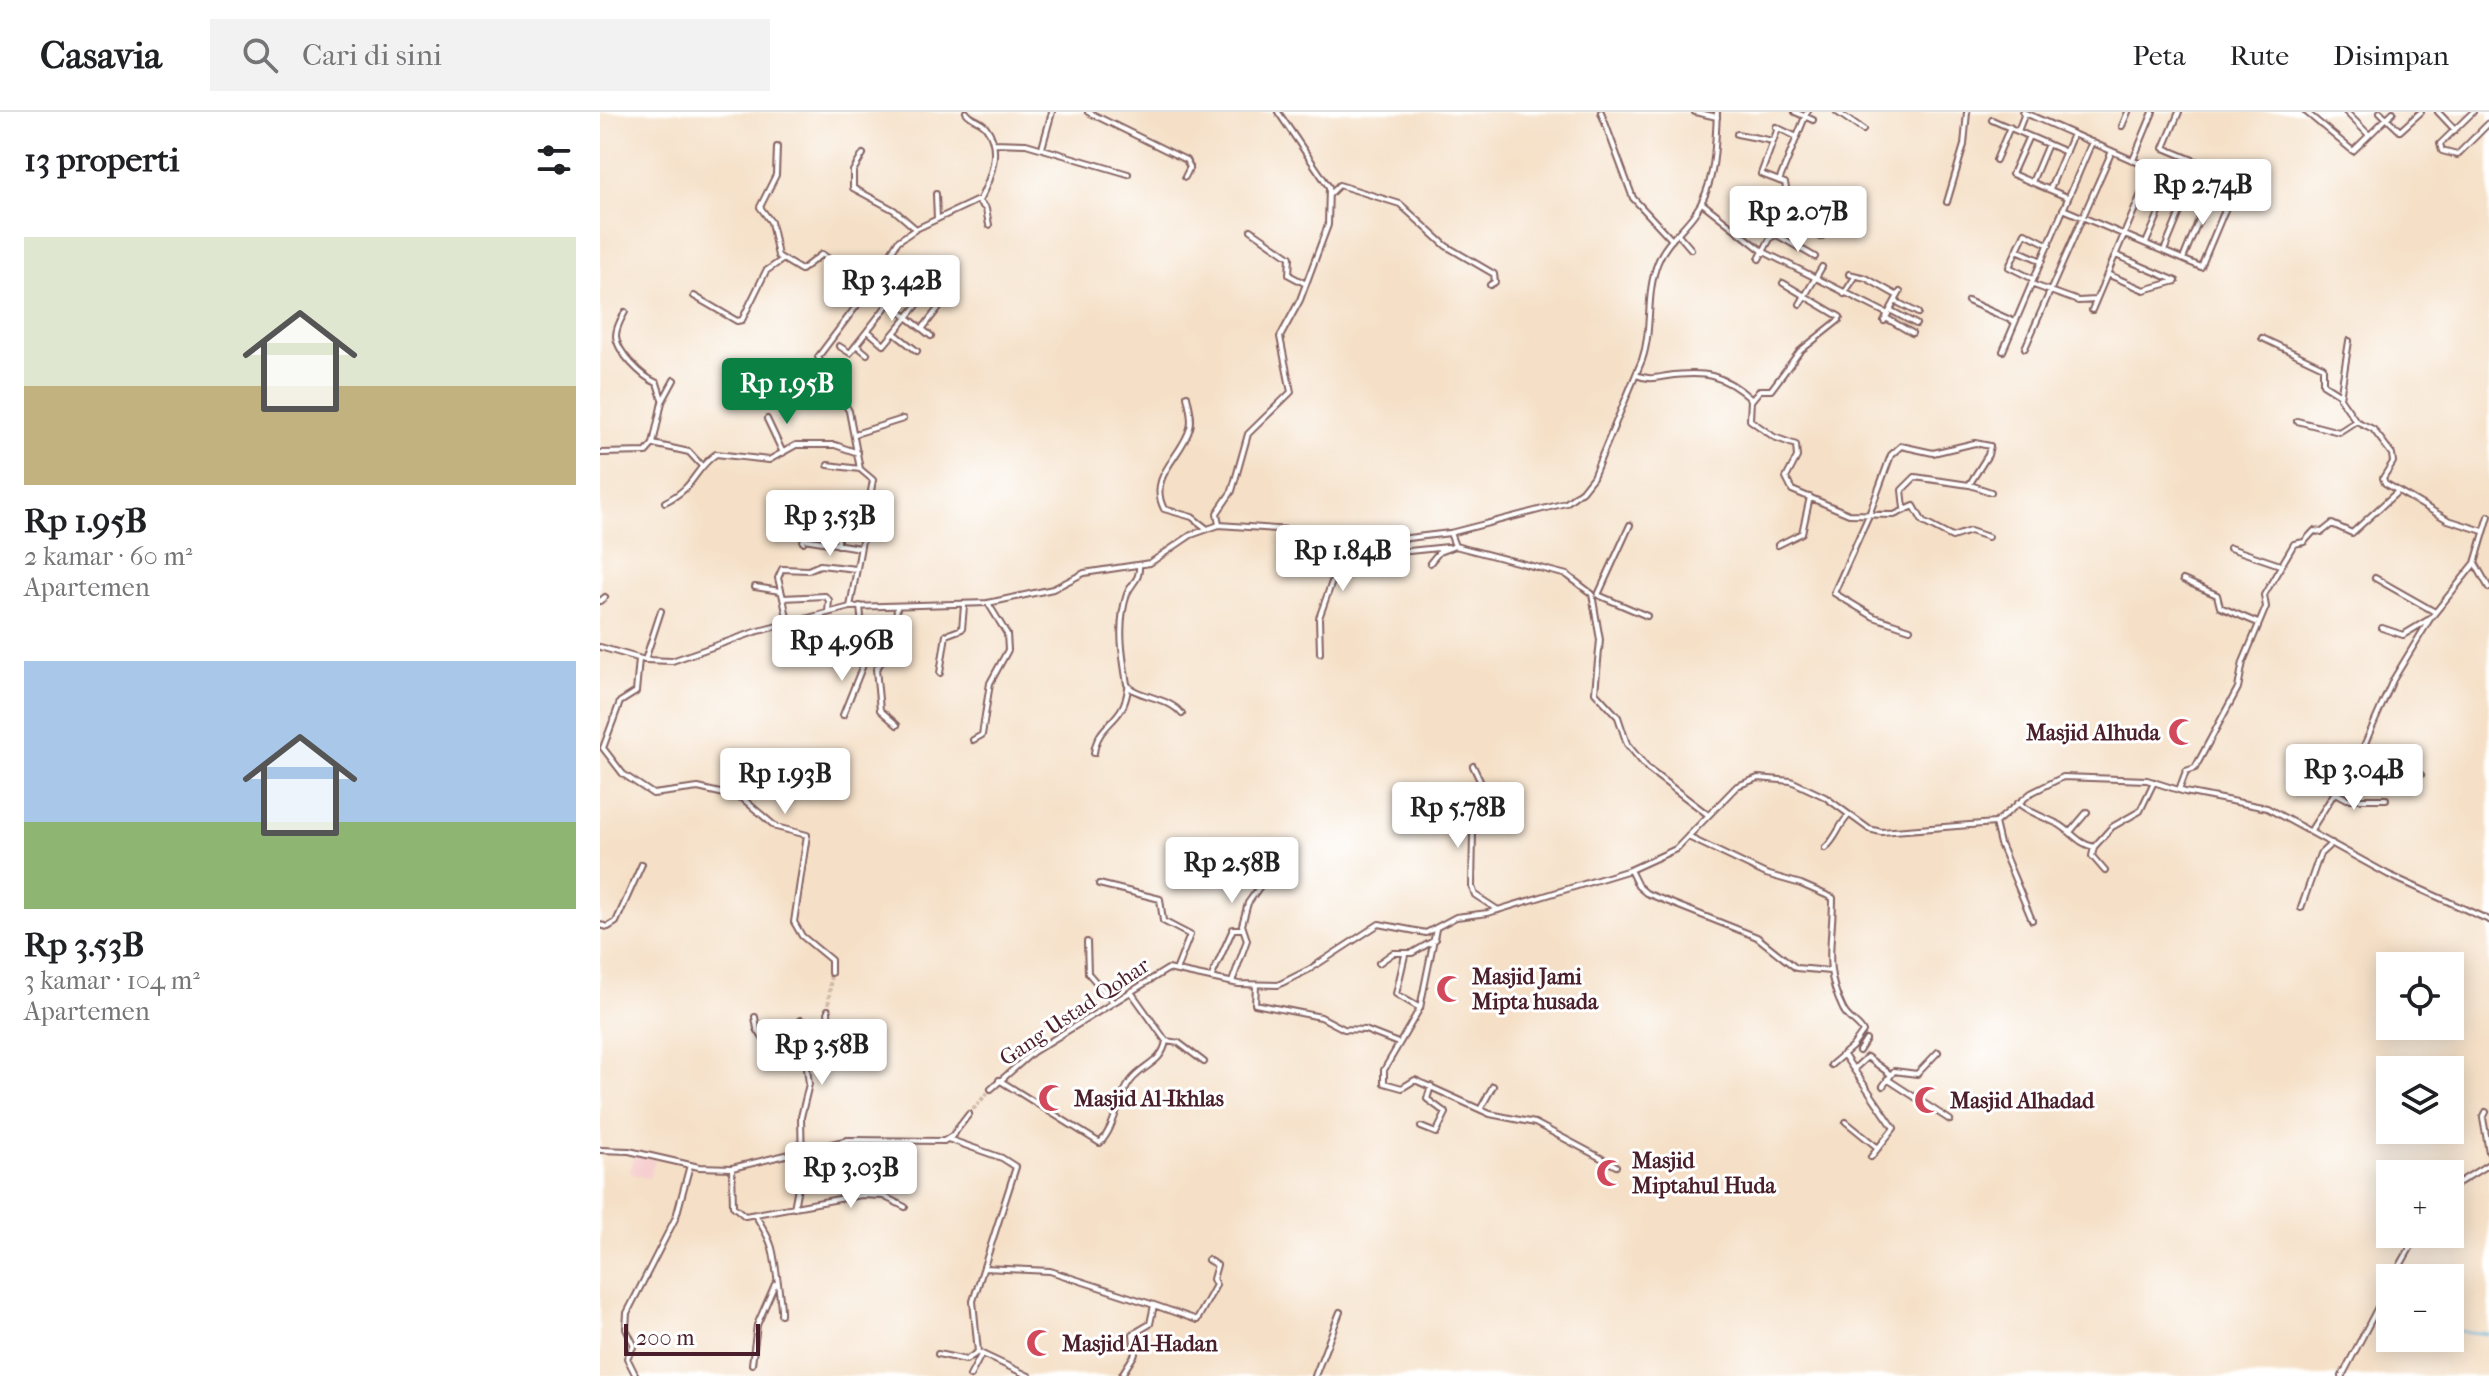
<!DOCTYPE html>
<html lang="id">
<meta charset="utf-8">
<style>
:root{--surface:#fff;--page:#f2f2f2;--text:#202124;--muted:#757577;--line:#e0e0e0;--accent:#0b8043}
body{margin:0;font-family:"IM FELL French Canon",serif;background:var(--page);color:var(--text);height:100vh;display:flex;flex-direction:column;font-size:30px;white-space:nowrap}
*{box-sizing:border-box;margin:0}
p{font-size:26px;color:var(--muted)}
.icon{flex:none;width:44px;height:44px;fill:none;stroke:currentColor;stroke-width:2;stroke-linecap:round;stroke-linejoin:round}
.map{position:relative;flex:1;overflow:hidden}
.side{display:flex;flex-direction:column;background:var(--surface);width:600px}
.side>*{flex:none}
.tools{position:absolute;left:1776px;top:840px;display:grid;gap:16px}
.tools a{display:grid;place-items:center;width:88px;height:88px;border-radius:0px;background:var(--surface);box-shadow:0 4px 20px #0003;font-size:40px}
.scale{position:absolute;left:24px;bottom:20px;width:136px;box-sizing:border-box;padding-left:8px;border:4px solid #4a1f2b;border-top:0;font-size:22px;line-height:28px;white-space:nowrap;color:#4a1f2b;-webkit-text-stroke:6px #fff;paint-order:stroke}
.price{position:absolute;translate:-50% -68px;padding:0 18px;border-radius:8px;background:#fff;color:#222;font-size:26px;line-height:52px;filter:drop-shadow(0 2px 4px #0008)}
.price::after{content:'';position:absolute;left:50%;top:48px;width:24px;height:18px;margin-left:-12px;background:inherit;clip-path:polygon(0 0,100% 0,50% 100%)}
.price.on{background:var(--accent);color:#fff}
ul{padding:0;list-style:none}
li{display:grid;align-content:center;gap:16px;height:424px;padding:0 24px}
li span{display:grid;place-items:center;height:248px;border-radius:0px;color:#555}
li>.icon{margin-inline-start:auto}
span .icon{width:144px;height:144px;fill:#fffc;stroke-width:1}
li b{font-size:34px}
h2{display:flex;justify-content:space-between;align-items:center;height:96px;padding:0 24px;font-size:34px}
header{display:flex;align-items:center;gap:48px;box-sizing:border-box;height:112px;padding:0 40px;background:var(--surface);border-bottom:2px solid var(--line)}
header strong{font-size:38px}
nav{display:flex;gap:44px;margin-inline-start:auto;font-size:28px}
.search{width:560px;height:72px;background:var(--page);display:flex;align-items:center;gap:20px;box-sizing:border-box;padding:0 28px;border-radius:0px;color:var(--muted);font-size:30px}
main{display:flex;flex:1;min-height:0}
.map>svg:first-child{display:block}
</style>
<header>
<strong>Casavia</strong>
<div class="search"><svg class="icon" aria-label="search" viewBox="0 0 24 24"><circle cx="10" cy="10" r="6"/><path d="M15 15l6 6"/></svg>Cari di sini</div>
<nav><a>Peta</a><a>Rute</a><a>Disimpan</a></nav>
</header>
<main>
<section class="side">
<h2>13 properti<svg class="icon" aria-label="filters" viewBox="0 0 24 24"><path d="M4 7h16M4 17h16"/><circle cx="9" cy="7" r="2"/><circle cx="15" cy="17" r="2"/></svg></h2>
<ul>
<li><span style="background:linear-gradient(#dfe7d0 60%,#c2b280 0)"><svg class="icon" aria-label="home" viewBox="0 0 24 24"><path d="M3 11l9-7 9 7M6 9v11h12V9"/></svg></span><div><b>Rp 1.95B</b><p>2 kamar · 60 m²</p><p>Apartemen</p></div></li>
<li><span style="background:linear-gradient(#a9c7e8 65%,#8fb573 0)"><svg class="icon" aria-label="home" viewBox="0 0 24 24"><path d="M3 11l9-7 9 7M6 9v11h12V9"/></svg></span><div><b>Rp 3.53B</b><p>3 kamar · 104 m²</p><p>Apartemen</p></div></li>
</ul>
</section>
<div class="map">
<svg width="1889" height="1264" viewBox="0 0 1889 1264">
<rect width="100%" height="100%" fill="#fff"/>
<filter id="ink" filterUnits="userSpaceOnUse"><feTurbulence type="fractalNoise" baseFrequency=".0125" numOctaves="2"/><feDisplacementMap in="SourceGraphic" scale="16" xChannelSelector="R" yChannelSelector="G"/><feConvolveMatrix kernelMatrix="1 2 1 2 8 2 1 2 1" color-interpolation-filters="sRGB"/></filter>
<filter id="wash" filterUnits="userSpaceOnUse"><feTurbulence type="fractalNoise" baseFrequency=".006" numOctaves="4" result="noise"/><feDisplacementMap in="SourceGraphic" scale="32" xChannelSelector="R" yChannelSelector="G"/><feGaussianBlur stdDeviation="1.8" result="paint"/><feColorMatrix in="noise" values="0 0 0 0 0 0 0 0 0 0 0 0 0 0 0 0 0 1.4 0 .05"/><feComposite in="paint" operator="in"/></filter>
<g filter="url(#wash)">
<rect width="100%" height="100%" fill="#f5e0c7"/>
<!-- built -->
<path fill="#f7cfd0" d="M35,1042l20,6 -6,19 -19,-6z"/>
<g fill="none" stroke-linecap="round" stroke-linejoin="round">
<!-- stream -->
<path stroke="#62b7df" stroke-width="2" d="M1850,1218l39,4"/>
</g>
</g>
<g filter="url(#ink)">
<g fill="none" stroke-linecap="round" stroke-linejoin="round">
<!-- minor-tunnel -->
<path stroke="#d3b9a8" stroke-width="4" stroke-dasharray="4 2" stroke-linecap="butt" d="M228,898l3,-37"/>
<!-- tertiary-tunnel -->
<path stroke="#d3b9a8" stroke-width="4" stroke-dasharray="4 2" stroke-linecap="butt" d="M369,1002l22,-25"/>
<!-- minor casing -->
<g stroke="#866362" stroke-width="8">
<path id="minor" d="M488,0l98,48 4,7 -5,10
M1001,0l32,86 39,42
M1095,0l22,5
M1195,0l18,8
M1237,0l26,18
M1423,0l125,55 -1,13 -55,130
M1579,0l-15,36 41,17
M1706,0l47,39 40,-39
M1746,0l23,23
M1780,0l20,19 21,-19
M1838,0l17,18
M1873,0l-33,32 2,7 15,4 32,-32
M1392,8l74,32
M1522,14l6,-14
M1176,15l21,10
M1178,16l-17,46 24,9 3,15
M1418,19l7,-18
M1137,22l36,7
M1429,24l-17,38 55,23
M393,31l33,1 102,30
M177,35l-1,28 -16,32 11,15 7,34 23,14 21,-16 7,5 10,20 25,16
M442,36l10,-36
M263,42l-10,17v17l41,22 22,19
M1396,48l14,-33
M1533,48l20,-48
M1179,69l28,-69
M1432,70l16,-38
M1450,77l23,-55
M336,82l1,25
M730,82l9,-9 61,19 46,42 48,28 1,8 -5,3
M1188,86l8,2 33,23 -8,14 -36,-19z
M379,90l7,7 3,16
M1347,90l17,-57 3,-33
M1102,91l62,49 124,62
M1463,97l138,58 29,-69 -82,-31
M651,118l39,27 -1,18 17,9
M1078,122l13,15
M1179,123l8,-15
M1546,131l29,-67
M1417,138l25,11
M1564,139l28,-68
M1516,143l60,26
M1159,147l12,-22 6,-2 38,22
M1583,147l28,-69
M1249,162l17,4 32,18
M1507,162l37,16 32,-9
M1433,167l-24,-12 16,-34 24,12
M1183,171l57,34
M1431,172l47,17 18,-1
M270,176l61,48
M1244,182l11,-17
M94,184l43,25 5,-1 24,-49 16,-11
M1295,189l23,12
M1368,189l47,21
M1200,192l22,-37
M1290,198l26,14
M25,200c-4,7 -9,15 -9,24 1,16 26,41 41,47l5,16
M1286,206l26,15
M1284,209l16,-29
M323,216l23,-30
M268,219l16,14 40,-48
M294,221l23,18
M1662,226l61,29v17l16,10
M1749,229l-9,57 16,23 17,8 19,25 1,8 -10,16 2,5 63,37 35,11
M256,233l11,9
M239,234l11,7 53,-68
M1425,236l87,-197
M1403,239l89,-209
M1036,263c12,5 19,3 31,1 38,-5 56,-2 84,23l-1,21 24,17 22,8 1,12 -11,21 6,12 57,24 45,1 20,-9 9,16 29,15 18,-6 18,6
M74,268l-12,22 -9,42 36,8 12,13
M587,284c2,10 6,23 3,32 -8,29 -43,48 -26,81l28,8 14,11
M1151,289l9,-11h11l29,-39 39,-31
M167,307l16,34
M1697,309l42,11 17,-11
M255,322l48,-15
M1,341l45,-1 7,-8
M228,353l32,4
M1370,373l21,7
M65,390c32,-16 27,-31 51,-48l53,6 27,-15h39l23,8
M1304,396l-2,-18 13,-13 54,8 19,-30 2,-9 -15,-3 -42,10 -32,-7 -10,9 -22,60 -35,78 40,24 36,12
M1889,404l-14,47 14,25
M619,413l-2,-12 15,-22 16,-57 43,-42 -11,-55 20,-37 28,-75 1,-38 -51,-75
M181,418c18,-47 48,-35 89,-28
M850,421l5,13 112,29 25,19 8,46 -5,52 23,25 9,27 21,25 59,45
M204,427l56,9
M203,430l4,-20 31,1v22
M1178,433l24,-12 8,-36
M1630,436l50,17
M768,437l41,2 39,-4
M830,451l9,-11 16,-6
M539,454c1,14 -7,16 -12,28 -10,30 -5,60 0,90 7,13 41,12 55,30
M1775,466l60,34
M1583,468l34,15 3,12 38,16
M155,475l25,4
M998,483l32,-70
M998,483l49,21
M183,486l-5,-20 4,-9 26,1 12,-5 36,4
M0,489l5,-4
M297,494l-2,39 -19,24 4,41 17,15
M250,495l23,-127 -13,-11 -11,-58 -31,-54 52,-69 28,-47 18,-12 64,-30c11,-21 22,-51 6,-72 -6,-8 -15,-7 -20,-15
M188,510l-5,-24 42,-2 4,4 -1,12
M1782,516l21,7 25,-15
M720,541l-1,-35 14,-39 -4,-17 6,-29
M39,547l-3,33 -16,10 -17,46 20,26 30,20 45,-6 44,10 34,29 31,8 -13,87 8,14 29,24v13
M45,548l16,-49
M340,561l6,-38 16,-6 2,-23
M243,603l22,-55 -5,-54
M373,628l9,-5 8,-52 18,-33 -1,-16 -19,-31
M1763,636l45,17 13,10
M494,641c4,-32 30,-29 34,-65
M873,654l16,34 -16,32 -1,55 3,8 23,15
M1579,678l7,-19 9,-3 43,-80 5,-26 23,-55 -2,-12 30,-51 10,-2 10,-11 8,1 10,-8 20,9 44,-40
M1734,680l13,7h39
M1418,691c13,11 27,14 42,22 13,8 19,19 34,22l18,-20 28,-16 14,-29
M1395,711l5,21 32,76
M1711,718l52,-82 30,-68 37,-61 45,-56
M1470,720l17,-20
M1088,725l78,37 35,10 32,14c0,45 -11,68 10,111 5,11 16,14 20,23l-11,15 -21,18
M1494,735l-2,9 13,15
M1225,736c12,-10 13,-22 24,-33
M1030,758l8,16 8,7 111,44 39,31 34,3
M499,772l61,15 3,22 27,14 -13,33
M1701,796l19,-54 12,-11
M0,813l8,2 8,-5 26,-58
M836,817l-16,79 -36,62v13l18,5 13,-8 75,34 45,9 81,43
M487,830l1,31 25,29
M805,843l-9,39 24,14
M779,851l14,-10h19l23,-13
M611,866l22,-49h10
M632,870l15,-42 -5,-15 6,-22 37,-52
M656,874l-1,18 66,13 23,12 21,1 33,13
M531,880l35,49 13,2 25,19
M155,905l2,12 9,14 38,11
M204,938l21,-9 4,-11 -1,-20
M1259,939l7,-11
M1243,942l51,74 -23,29
M1254,957l13,-12 23,17
M1287,967l63,41
M399,968l101,63c16,-17 16,-42 30,-61 12,-17 32,-18 36,-41
M1283,974l11,-15 23,3 21,-22
M881,996l12,-22
M1886,1000l-3,6 6,34
M1246,1010l32,26
M821,1015l15,6 10,-20 -19,-14 4,-13
M348,1027l54,19 14,9 -43,134 5,51 51,24
M132,1056l1,38 12,10 116,-21 22,1 22,11
M1850,1076l39,-24
M194,1096l8,-42 -1,-49 8,-33 -8,-64
M156,1104c5,9 12,19 15,29 3,6 11,64 10,69
M384,1156l66,3 104,34 -4,19 -17,10 2,20 -14,22
M1793,1166l25,-44
M554,1193l43,15 19,-35 -3,-6 4,-14 -9,-5
M338,1242l28,6 12,-8
M152,1252l5,-39 18,-41
M36,1264l-9,-18 7,-13 -8,-16 1,-16 49,-96 14,-52
M370,1264l11,-21
M715,1264l25,-64
M1742,1264l48,-92"/>
</g>
<!-- tertiary casing -->
<g stroke="#866362" stroke-width="8">
<path id="tertiary" d="M0,535l45,13 27,1 83,-29 95,-25 138,-4 65,-14 31,-16 66,-10 41,-28 28,-10 189,13 42,-5 116,-30 16,-12 11,-14 49,-117c11,-32 3,-66 16,-98 7,-19 25,-32 37,-49 21,-29 20,-66 22,-101
M391,977l42,-37 135,-83 71,15 39,1 32,-16 69,-45 47,9 30,-16 32,-4 142,-43 46,-21 61,-63 21,-8 33,3 34,16 44,32 12,3 114,-9 36,-30 32,-16 84,3 38,12 82,16 122,67 100,45
M0,1038l29,1 70,16 33,1 116,-28 96,1 8,-5 17,-22"/>
</g>
<!-- minor -->
<use href="#minor" stroke="#fff" stroke-width="4"/>
<!-- tertiary -->
<use href="#tertiary" stroke="#fff" stroke-width="4"/>
</g>
</g>
<!-- icons -->
<defs>
<g id="mosque-bare" transform="scale(2.16)"><path d="M3.5-4.9A6 6 0 1 0 3.5 4.9A5 5 0 1 1 3.5-4.9Z" fill="#d1495b" stroke="#fff" stroke-width="2.5" paint-order="stroke"/></g>
</defs>
<g fill-rule="evenodd">
<use href="#mosque-bare" x="1582" y="620"/>
<use href="#mosque-bare" x="850" y="877"/>
<use href="#mosque-bare" x="452" y="986"/>
<use href="#mosque-bare" x="1328" y="988"/>
<use href="#mosque-bare" x="1010" y="1061"/>
<use href="#mosque-bare" x="440" y="1231"/>
</g>
<g text-anchor="middle" stroke-width="6" stroke-linejoin="round" paint-order="stroke">
<!-- poi labels -->
<g font-size="22" font-weight="bold" fill="#4a1f2b" stroke="#fff" text-anchor="start">
<text x="1560" y="628" text-anchor="end">Masjid Alhuda</text>
<text x="872" y="872">Masjid Jami<tspan x="872" dy="25">Mipta husada</tspan></text>
<text x="474" y="994">Masjid Al-Ikhlas</text>
<text x="1350" y="996">Masjid Alhadad</text>
<text x="1032" y="1056">Masjid<tspan x="1032" dy="25">Miptahul Huda</tspan></text>
<text x="462" y="1239">Masjid Al-Hadan</text>
</g>
<!-- street labels -->
<g font-size="22" fill="#4a1f2b" stroke="#fff">
<text transform="translate(474 899) rotate(-34)" y="8">Gang Ustad Qohar</text>
</g>
</g>
</svg>
<div class="tools">
<a><svg class="icon" aria-label="locate" viewBox="0 0 24 24"><circle cx="12" cy="12" r="6"/><path d="M12 2v4M12 18v4M2 12h4M18 12h4"/></svg></a>
<a><svg class="icon" aria-label="layers" viewBox="0 0 24 24"><path d="M12 4l9 5-9 5-9-5zM3 14l9 5 9-5"/></svg></a>
<a>+</a>
<a>−</a>
</div>
<div class="scale">200 m</div>
<b class="price" style="left:1603px;top:115px">Rp 2.74B</b>
<b class="price" style="left:1198px;top:142px">Rp 2.07B</b>
<b class="price" style="left:292px;top:211px">Rp 3.42B</b>
<b class="price on" style="left:187px;top:314px">Rp 1.95B</b>
<b class="price" style="left:230px;top:446px">Rp 3.53B</b>
<b class="price" style="left:743px;top:481px">Rp 1.84B</b>
<b class="price" style="left:242px;top:571px">Rp 4.96B</b>
<b class="price" style="left:1754px;top:700px">Rp 3.04B</b>
<b class="price" style="left:185px;top:704px">Rp 1.93B</b>
<b class="price" style="left:858px;top:738px">Rp 5.78B</b>
<b class="price" style="left:632px;top:793px">Rp 2.58B</b>
<b class="price" style="left:222px;top:975px">Rp 3.58B</b>
<b class="price" style="left:251px;top:1098px">Rp 3.03B</b>
</div>
</main>
